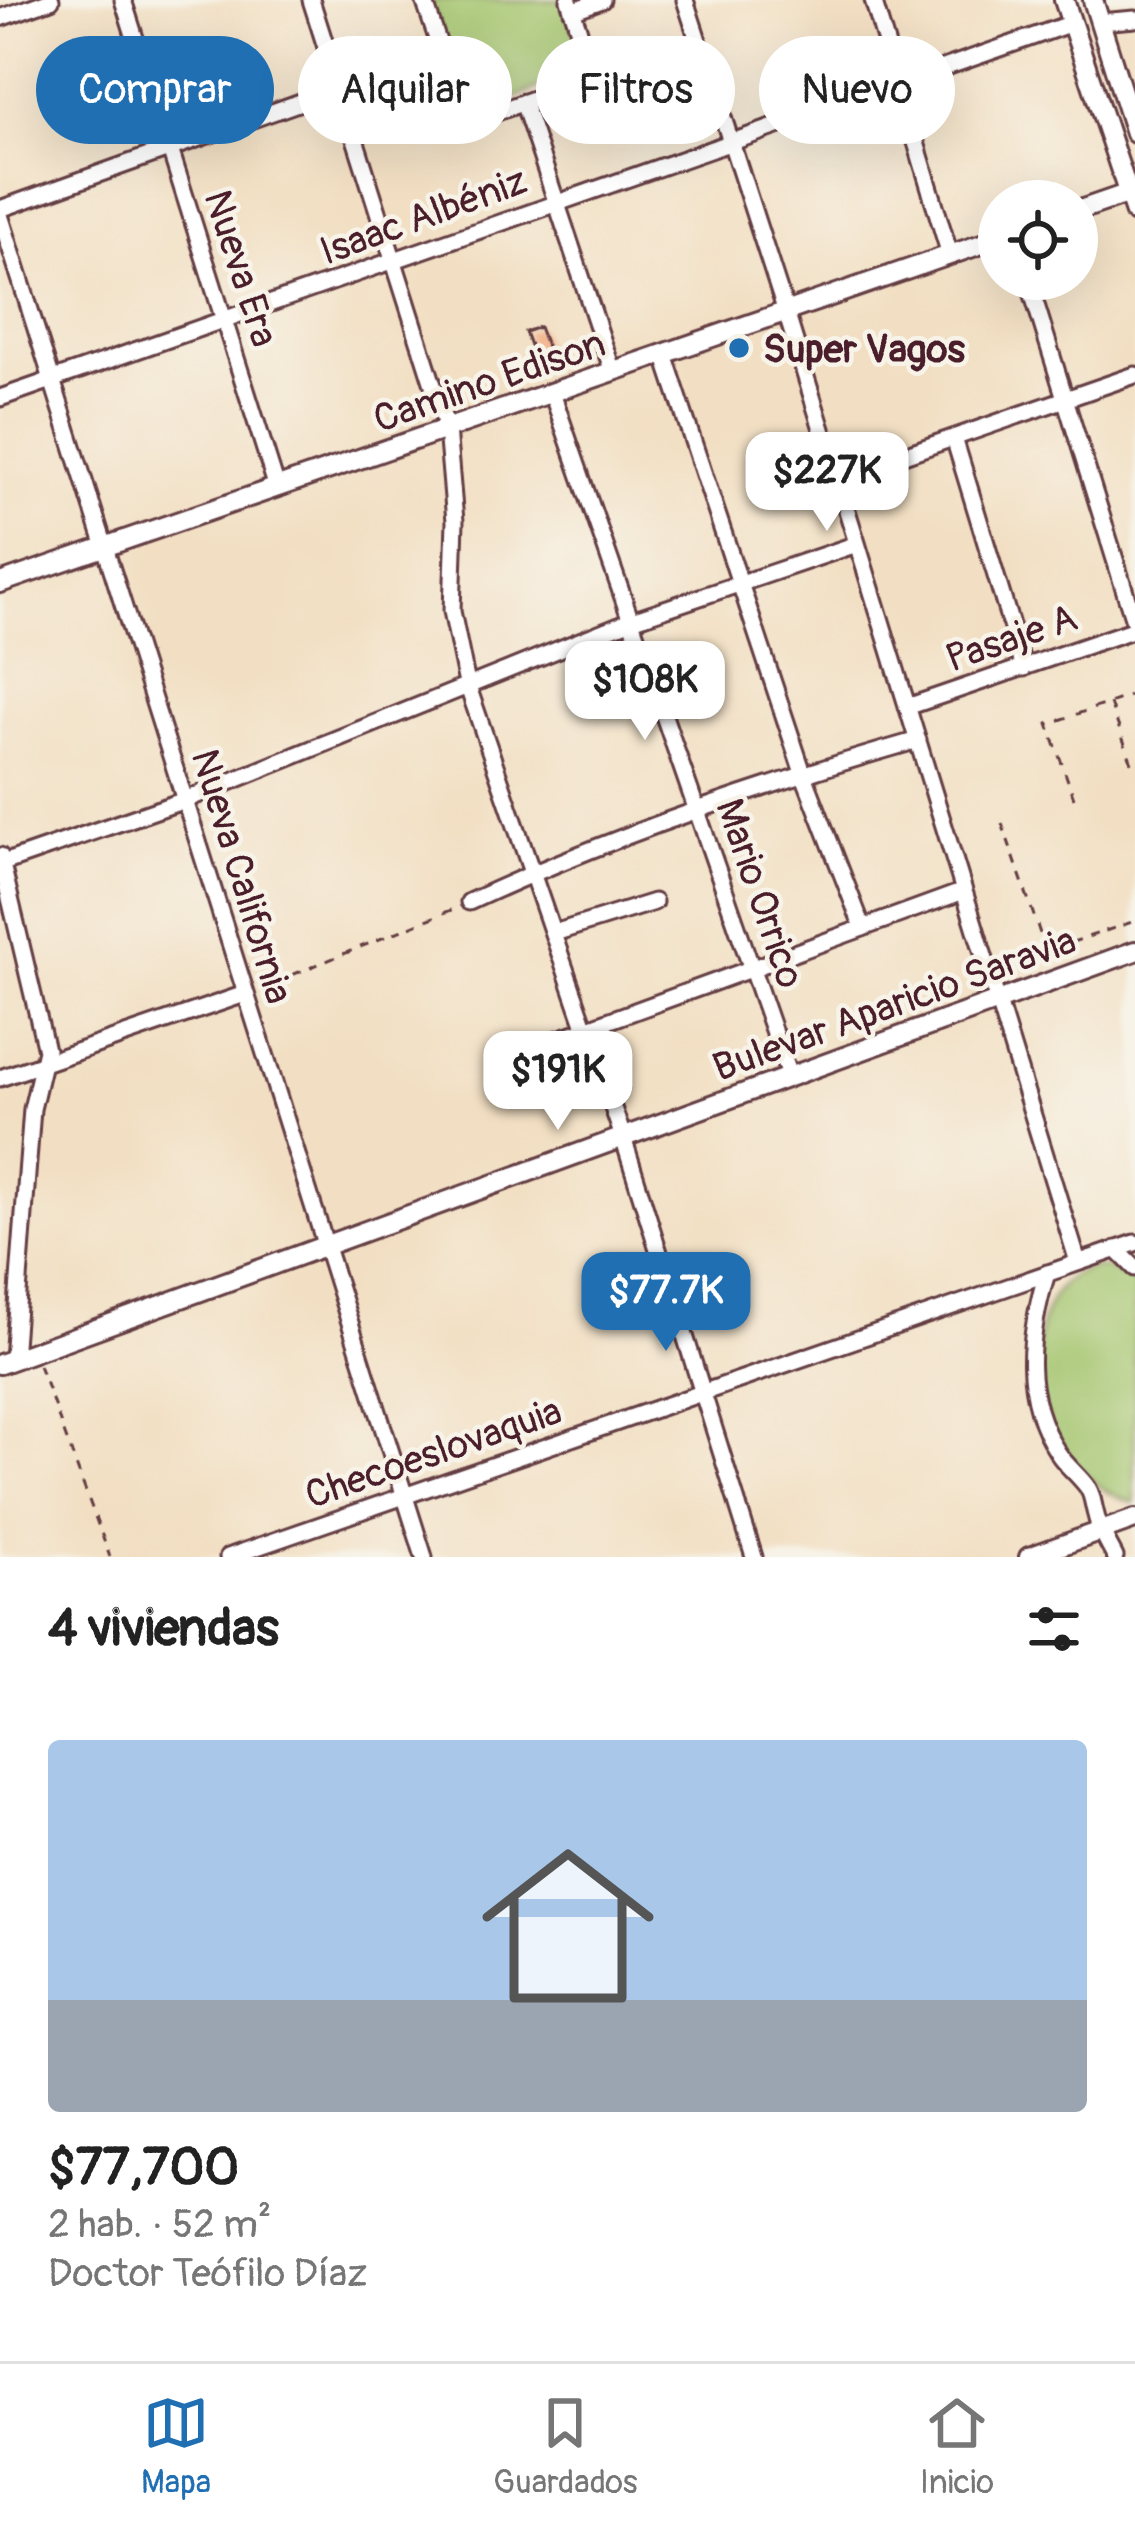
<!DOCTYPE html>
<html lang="es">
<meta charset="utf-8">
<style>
:root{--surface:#fff;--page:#f6f6f6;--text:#222;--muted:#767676;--line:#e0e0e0;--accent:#1f6fb2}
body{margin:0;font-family:Pangolin,sans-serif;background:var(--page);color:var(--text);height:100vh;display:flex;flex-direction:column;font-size:45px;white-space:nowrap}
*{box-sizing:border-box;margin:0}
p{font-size:39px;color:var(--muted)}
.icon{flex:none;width:66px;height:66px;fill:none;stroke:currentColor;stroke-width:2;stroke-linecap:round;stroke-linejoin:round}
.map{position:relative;height:1557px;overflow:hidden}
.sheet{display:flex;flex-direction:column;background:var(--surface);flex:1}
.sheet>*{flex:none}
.top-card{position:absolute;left:36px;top:36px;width:1065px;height:108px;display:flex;gap:24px}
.controls{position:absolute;left:978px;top:180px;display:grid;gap:24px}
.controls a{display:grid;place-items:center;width:120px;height:120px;border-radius:50%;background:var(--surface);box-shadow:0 12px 48px #0002;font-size:60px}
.price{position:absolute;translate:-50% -102px;padding:0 27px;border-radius:24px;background:#fff;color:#222;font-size:39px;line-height:78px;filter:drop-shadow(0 3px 6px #0008)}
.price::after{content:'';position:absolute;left:50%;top:72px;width:36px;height:27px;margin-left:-18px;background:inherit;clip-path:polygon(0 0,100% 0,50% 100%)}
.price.current{background:var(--accent);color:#fff}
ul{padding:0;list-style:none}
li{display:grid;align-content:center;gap:24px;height:636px;padding:0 48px}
li span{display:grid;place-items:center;height:372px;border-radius:12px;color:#555}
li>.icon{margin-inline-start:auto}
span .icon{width:216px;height:216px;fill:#fffc;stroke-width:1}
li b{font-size:51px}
h2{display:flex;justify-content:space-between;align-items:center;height:144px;padding:0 48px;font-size:51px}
.tag{padding:0 42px;border-radius:54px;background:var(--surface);box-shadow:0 12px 48px #0002;font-size:42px;line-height:108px}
.tag.current{background:var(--accent);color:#fff}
.tabs{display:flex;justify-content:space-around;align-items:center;height:168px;border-top:3px solid var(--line);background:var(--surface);font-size:33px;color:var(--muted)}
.tabs a{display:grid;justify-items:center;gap:6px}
.tabs .current{color:var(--accent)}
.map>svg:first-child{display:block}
</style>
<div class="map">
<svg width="1135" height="1557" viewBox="0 0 1135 1557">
<rect width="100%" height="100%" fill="#f7f3e8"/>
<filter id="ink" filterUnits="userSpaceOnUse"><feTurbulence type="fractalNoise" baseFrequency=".00833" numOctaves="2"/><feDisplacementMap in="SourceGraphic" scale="24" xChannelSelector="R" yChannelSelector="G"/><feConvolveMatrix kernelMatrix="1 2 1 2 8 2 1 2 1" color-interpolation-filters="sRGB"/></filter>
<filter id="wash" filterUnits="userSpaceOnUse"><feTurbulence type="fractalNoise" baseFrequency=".004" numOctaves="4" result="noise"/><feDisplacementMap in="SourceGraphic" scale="48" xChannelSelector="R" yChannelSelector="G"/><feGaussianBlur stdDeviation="2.7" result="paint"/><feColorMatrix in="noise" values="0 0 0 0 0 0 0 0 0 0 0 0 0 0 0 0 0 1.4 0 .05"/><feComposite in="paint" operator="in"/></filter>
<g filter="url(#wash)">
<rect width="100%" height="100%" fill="#f2dfc3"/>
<!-- green -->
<path fill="#a3c46d" stroke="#76724c" stroke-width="3" d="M430,0h134l20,60 -3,10 -104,44 -8,-4z
M1096,1267l14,2 25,13v221c-39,-10 -69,-44 -86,-80 -22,-49 -18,-144 47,-156z"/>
<g id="blocks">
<!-- building -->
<path fill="#f3ae85" d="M539,327l12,32 -14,5 -12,-32z"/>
</g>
</g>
<g filter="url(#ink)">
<use href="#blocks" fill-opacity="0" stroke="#633c42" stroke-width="3"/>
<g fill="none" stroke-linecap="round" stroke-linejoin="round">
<!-- minor casing -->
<g stroke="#633c42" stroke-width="21">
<path id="minor" d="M123,0l154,488
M311,0l136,429 8,92 -3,90 15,73 156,453 131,420
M424,0l37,110 16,9 106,-38 6,-8v-11l-20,-62
M685,0l101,312 292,950
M873,0l77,255
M572,11l30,-11
M0,18l51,-18
M1100,22l35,-3
M523,102l90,270
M0,209l441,-157
M0,215l424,1342
M1028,279l107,345
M664,354l139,419 60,155
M552,393l237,683
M0,398l1072,-375
M954,438l70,230
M837,478l298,-103
M907,707l228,-78
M0,856l46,194 -14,59 -19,250
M0,864l185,-64 444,-179 228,-77
M469,902c144,-67 296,-118 449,-162
M554,933l100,-31
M509,1057l455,-166
M0,1078l245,-84
M1116,1249l19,19
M1047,1273c-19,62 -26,123 11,180 8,13 21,22 30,35 5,8 5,17 8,27 3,15 12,28 19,42
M228,1557l907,-314"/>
</g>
<!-- tertiary casing -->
<g stroke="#633c42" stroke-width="24">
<path id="tertiary" d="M1064,0l71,213
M1093,0l42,133
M1077,211l58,-20
M0,583l999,-345
M0,1364l1135,-413
M1029,1557l106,-38"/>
</g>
<!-- path -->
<path stroke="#633c42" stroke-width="3" stroke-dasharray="9 9" stroke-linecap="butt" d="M1110,704l25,67
M1074,798l-26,-74 87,-30
M1002,823l44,128 89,-30
M260,988l196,-80
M39,1365l71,192"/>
<!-- minor -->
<use href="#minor" stroke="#fff" stroke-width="15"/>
<!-- tertiary -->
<use href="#tertiary" stroke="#fff" stroke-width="18"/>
</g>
</g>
<!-- markers -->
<circle fill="#1f6fb2" stroke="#f7f3e8" stroke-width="4.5" cx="739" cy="348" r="12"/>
<g text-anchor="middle" stroke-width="9" stroke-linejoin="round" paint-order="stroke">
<!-- street labels -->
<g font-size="39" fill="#4a1f2b" stroke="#f7f3e8">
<text transform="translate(423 215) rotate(-20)" y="14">Isaac Albéniz</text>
<text transform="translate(242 268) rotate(72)" y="14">Nueva Era</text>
<text transform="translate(489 380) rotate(-19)" y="14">Camino Edison</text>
<text transform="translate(1011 637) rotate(-19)" y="14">Pasaje A</text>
<text transform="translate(243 876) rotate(73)" y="14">Nueva California</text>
<text transform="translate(761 893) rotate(71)" y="14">Mario Orrico</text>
<text transform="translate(894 1003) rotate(-20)" y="14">Bulevar Aparicio Saravia</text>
<text transform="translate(433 1452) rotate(-19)" y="14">Checoeslovaquia</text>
</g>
<!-- poi labels -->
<g font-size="39" font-weight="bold" fill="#4a1f2b" stroke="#f7f3e8" text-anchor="start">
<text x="763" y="362">Super Vagos</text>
</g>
</g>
</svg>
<div class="controls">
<a><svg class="icon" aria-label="locate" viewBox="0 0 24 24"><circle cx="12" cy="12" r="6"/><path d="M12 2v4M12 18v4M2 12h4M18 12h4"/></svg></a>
</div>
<b class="price" style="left:827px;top:534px">$227K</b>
<b class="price" style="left:645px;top:743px">$108K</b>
<b class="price" style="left:558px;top:1133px">$191K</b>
<b class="price current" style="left:666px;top:1354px">$77.7K</b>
<div class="top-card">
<a class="tag current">Comprar</a>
<a class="tag">Alquilar</a>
<a class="tag">Filtros</a>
<a class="tag">Nuevo</a>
</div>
</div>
<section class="sheet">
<h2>4 viviendas<svg class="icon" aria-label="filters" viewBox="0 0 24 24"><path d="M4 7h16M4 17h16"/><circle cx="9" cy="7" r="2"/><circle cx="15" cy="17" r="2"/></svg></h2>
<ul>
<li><span style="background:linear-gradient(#a9c7e8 70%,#9aa5b1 0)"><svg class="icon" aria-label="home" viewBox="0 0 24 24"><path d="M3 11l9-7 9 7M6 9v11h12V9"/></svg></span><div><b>$77,700</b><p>2 hab. · 52 m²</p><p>Doctor Teófilo Díaz</p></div></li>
</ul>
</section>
<nav class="tabs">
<a class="current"><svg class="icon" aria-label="map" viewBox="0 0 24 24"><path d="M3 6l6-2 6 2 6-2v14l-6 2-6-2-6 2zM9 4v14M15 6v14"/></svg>Mapa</a>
<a><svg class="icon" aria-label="saved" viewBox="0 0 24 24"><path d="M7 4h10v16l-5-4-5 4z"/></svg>Guardados</a>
<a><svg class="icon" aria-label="home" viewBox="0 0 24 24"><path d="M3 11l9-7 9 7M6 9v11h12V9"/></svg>Inicio</a>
</nav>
